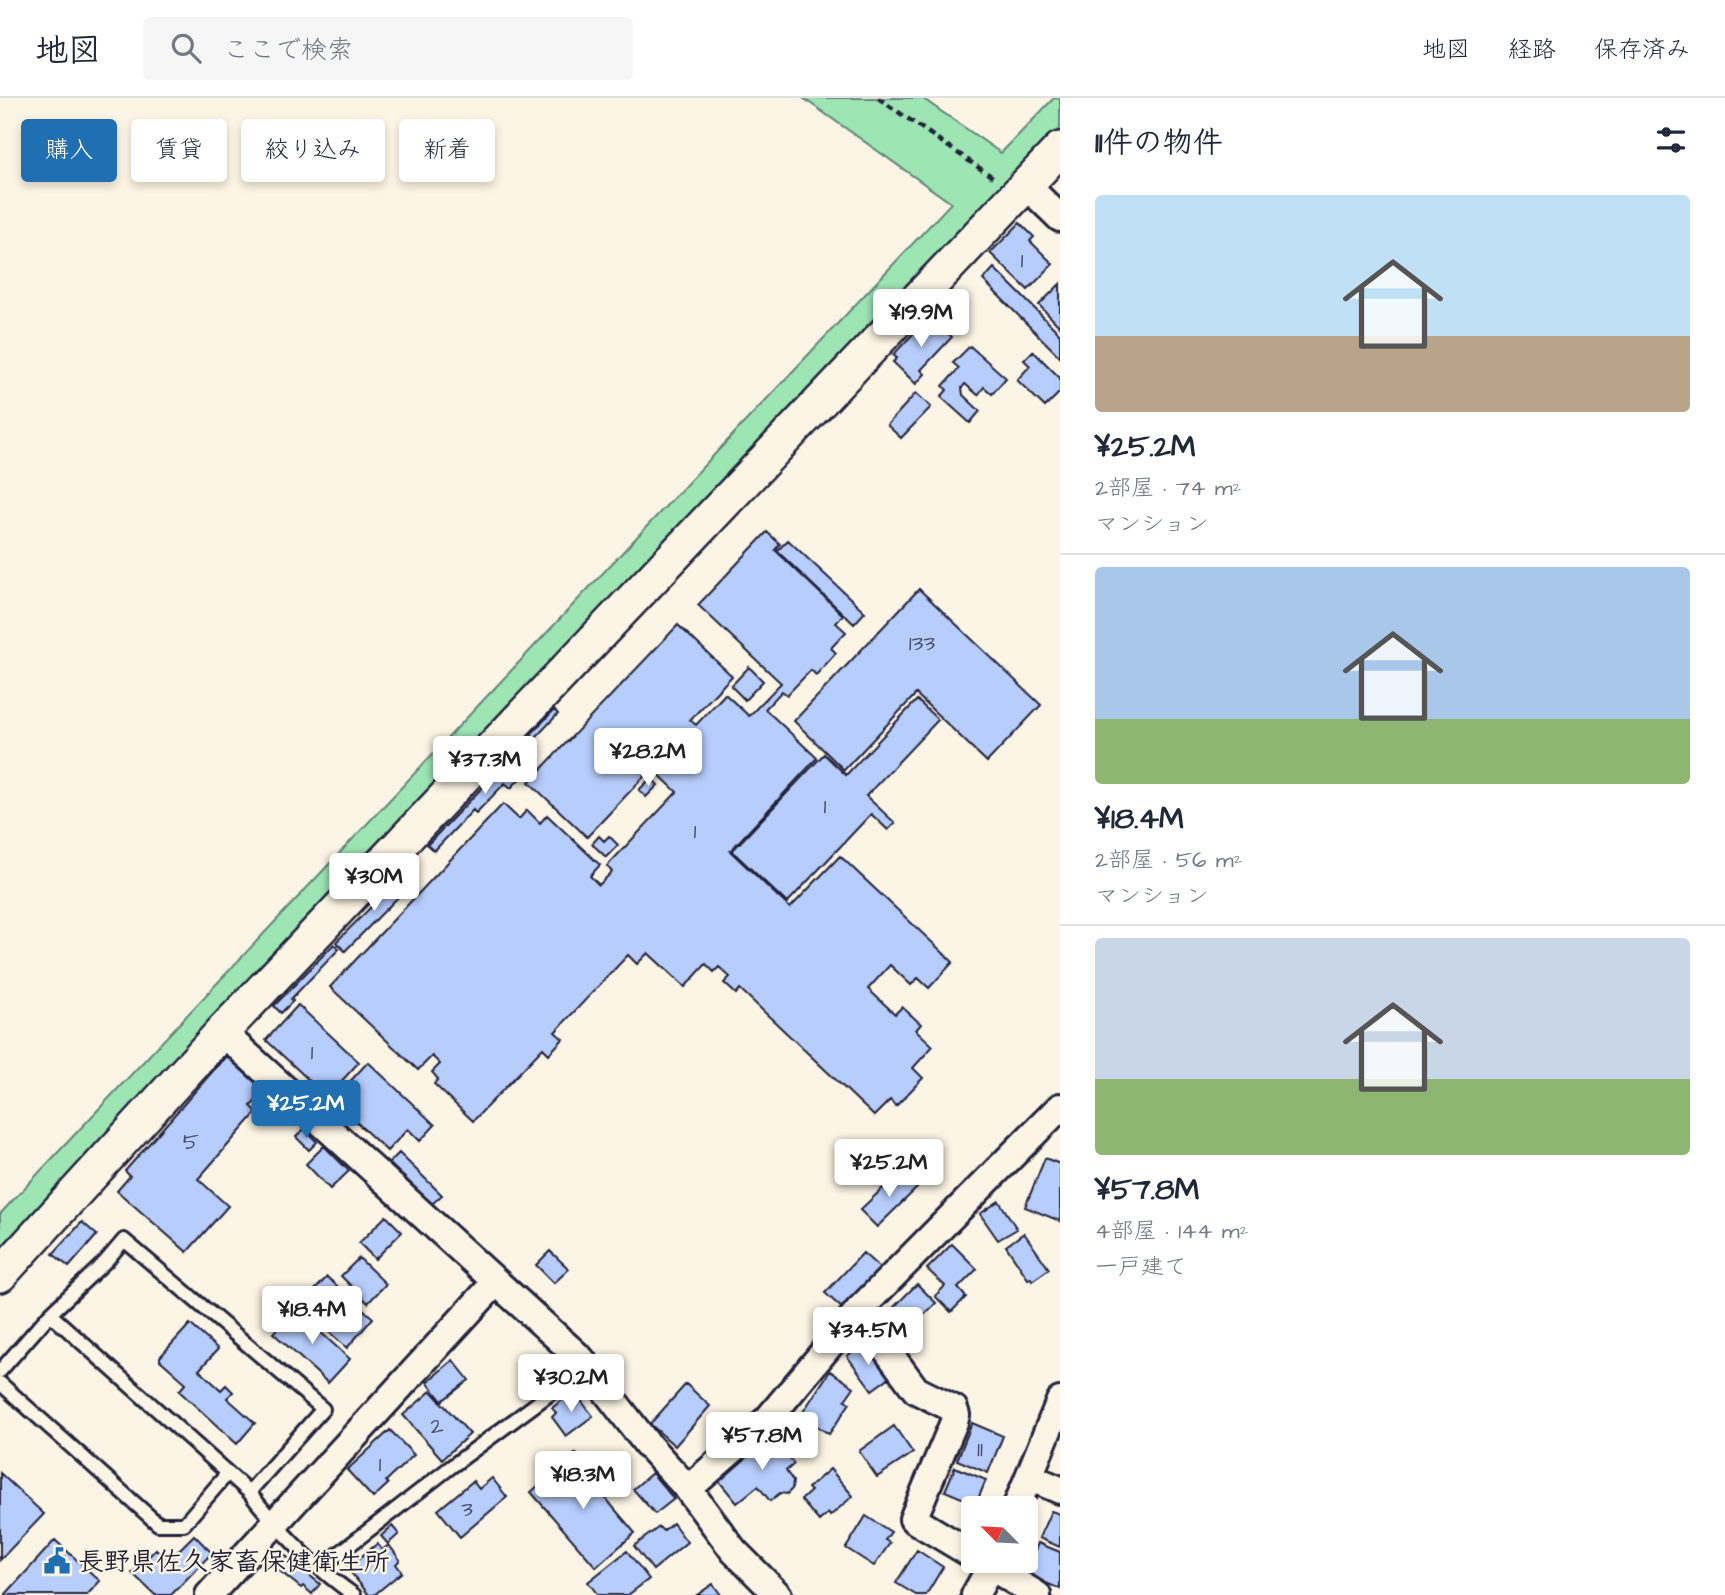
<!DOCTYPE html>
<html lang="ja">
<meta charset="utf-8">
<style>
:root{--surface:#fff;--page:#f6f6f7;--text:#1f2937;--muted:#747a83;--line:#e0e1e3;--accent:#1f6fb2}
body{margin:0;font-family:"Architects Daughter","Klee One",sans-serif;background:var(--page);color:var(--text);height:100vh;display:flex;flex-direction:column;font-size:26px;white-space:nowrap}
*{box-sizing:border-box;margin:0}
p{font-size:23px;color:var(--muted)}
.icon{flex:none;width:38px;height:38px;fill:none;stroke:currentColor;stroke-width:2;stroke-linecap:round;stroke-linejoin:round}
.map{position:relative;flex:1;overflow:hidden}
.side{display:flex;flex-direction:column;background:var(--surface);width:665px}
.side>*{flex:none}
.top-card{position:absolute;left:21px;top:21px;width:665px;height:63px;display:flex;gap:14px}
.needle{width:46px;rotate:294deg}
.buttons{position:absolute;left:961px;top:1398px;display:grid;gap:14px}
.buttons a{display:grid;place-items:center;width:77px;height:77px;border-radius:7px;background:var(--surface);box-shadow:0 4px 10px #0003;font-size:35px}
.price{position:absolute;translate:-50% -60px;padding:0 16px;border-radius:7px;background:#fff;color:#222;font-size:23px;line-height:46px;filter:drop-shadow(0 2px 4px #0008)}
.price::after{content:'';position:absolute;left:50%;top:42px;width:21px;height:16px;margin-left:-10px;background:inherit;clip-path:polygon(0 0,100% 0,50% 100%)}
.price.current{background:var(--accent);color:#fff}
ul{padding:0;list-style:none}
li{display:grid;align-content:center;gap:14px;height:371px;padding:0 35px}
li+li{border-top:2px solid var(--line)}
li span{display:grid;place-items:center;height:217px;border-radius:7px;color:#555}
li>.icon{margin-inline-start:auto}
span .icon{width:126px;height:126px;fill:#fffc;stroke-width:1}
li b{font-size:30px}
h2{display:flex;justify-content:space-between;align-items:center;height:84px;padding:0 35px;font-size:30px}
.chip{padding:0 24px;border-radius:7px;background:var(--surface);box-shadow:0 4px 10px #0003;font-size:24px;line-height:63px}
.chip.current{background:var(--accent);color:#fff}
header{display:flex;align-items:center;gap:42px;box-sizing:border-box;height:98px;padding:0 35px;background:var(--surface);border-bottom:2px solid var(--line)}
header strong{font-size:33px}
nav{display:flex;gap:38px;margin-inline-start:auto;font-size:24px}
.search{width:490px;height:63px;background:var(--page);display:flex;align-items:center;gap:18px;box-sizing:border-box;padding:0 24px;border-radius:7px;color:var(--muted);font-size:26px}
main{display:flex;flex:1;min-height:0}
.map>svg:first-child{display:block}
</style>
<header>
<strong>地図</strong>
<div class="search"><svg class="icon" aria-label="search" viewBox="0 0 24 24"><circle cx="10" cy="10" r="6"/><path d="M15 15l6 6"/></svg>ここで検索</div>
<nav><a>地図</a><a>経路</a><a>保存済み</a></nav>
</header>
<main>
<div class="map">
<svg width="1060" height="1497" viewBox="0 0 1060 1497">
<rect width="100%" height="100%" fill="#fcf5e5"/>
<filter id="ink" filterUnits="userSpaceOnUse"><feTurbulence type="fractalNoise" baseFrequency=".0143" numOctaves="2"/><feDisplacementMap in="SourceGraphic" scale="14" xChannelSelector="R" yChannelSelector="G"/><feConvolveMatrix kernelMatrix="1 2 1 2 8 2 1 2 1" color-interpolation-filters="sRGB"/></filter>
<g filter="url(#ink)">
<!-- green -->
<path fill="#9de6b4" stroke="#608478" stroke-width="2" d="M803,0h119l79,55 53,-55h6v31l-1060,1126v-41l951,-1011z"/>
<!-- building -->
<path fill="#b7cdfc" stroke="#22223b" stroke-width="2" d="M1020,125l14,14 -4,4 23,23 -25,26 -38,-37z
M994,170l66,66v23l-77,-77z
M1060,186v43l-21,-22z
M930,218l22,21 -31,33 4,4 -9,10 -23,-22 4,-4 -4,-3z
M970,248l36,32 -14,16 -8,-7 -6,8 -13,-11 -3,4 1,7 17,16 -10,12 -29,-26 6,-7 -4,-4 16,-18 -6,-5z
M1033,253l27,27v14l-15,15 -28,-27 13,-14 -6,-6z
M916,295l15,14 -30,31 -14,-13z
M767,434l13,12 -5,6 68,65 -7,8 10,9 -15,16 5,5 -20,22 -5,-5 -24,25 -5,-4 -17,18 52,49 -87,93 60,57 50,-52 113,106 -24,26 -11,-10 -7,7 -21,-20 -22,24 27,25 7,-7 19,17 -5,6 17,16 -20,22 10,10 -27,28 -6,-6 -16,16 -134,-127 -4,5 -12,-11 6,-6 -11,-10 -5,5 -8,-8 -21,23 -37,-34 -11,11 -9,-9 -73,77 8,7 -14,15 -6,-6 -70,73 -39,-37 4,-5 -6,-7 8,-8 -8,-8 -14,14 -88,-83 173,-183 16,15 8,-9 13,13 7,-8 53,50 -10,11 9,9 13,-13 -5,-6 70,-74 -25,-24 -65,69 -58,-55 149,-157 54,51 -42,44 6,5 29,-31 24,22 32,-33 -83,-78z
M788,442l77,72 -11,12 -77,-73z
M919,491l122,116 -54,57 -71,-68 -72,76 -50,-49z
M749,569l14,14 -18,19 -14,-14z
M917,602l21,20 -72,76 29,27 -7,7 -17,-16 -84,89 -55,-52 92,-97 22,21z
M554,612l4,4 -23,24 -4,-4z
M523,654l11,11 -23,25 -6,-5 -29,30 -3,-3 -39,41 -7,-6 74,-77 3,3z
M651,680l7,7 -12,12 -7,-7z
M599,738l5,5 5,-5 9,9 -12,12 -14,-13z
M404,776l9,8 -68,69 -9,-9z
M334,846l5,5 -48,50 2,2 -12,12 -7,-7z
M298,907l61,57 -32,35 -61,-57z
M227,957l39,34 -15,17 6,6 -59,67 30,27 -41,46 -70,-61 13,-15 -5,-5z
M368,964l67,63 -15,16 -12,-12 -21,22 -54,-51z
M304,1031l13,13 -8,8 -13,-13z
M324,1048l25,25 -19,18 -24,-25z
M399,1055l43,42 -10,9 -43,-41z
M1045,1060l15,6v57l-35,-14z
M901,1073l17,16 -41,40 -17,-17z
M999,1103l18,28 -19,11 -18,-26z
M386,1118l16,16 -27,27 -16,-16z
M82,1124l15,13 -28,32 -16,-13z
M1024,1135l25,36 -17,12 -1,-3 -3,1 -22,-33z
M952,1146l25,25 -19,19 8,9 -15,15 -16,-16 10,-10 -18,-17z
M550,1153l19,18 -15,14 -18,-18z
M863,1155l18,16 -38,40 -18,-16z
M359,1160l27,26 -18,19 -27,-27z
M327,1179l46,41 -26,30 -47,-42z
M917,1186l19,19 -31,31 10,9 -13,13 -24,-33z
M295,1211l55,50 -22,24 -55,-50z
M190,1226l28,25 -19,21 22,20 5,-5 7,7 -6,6 28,25 -18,21 -58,-53 7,-8 -26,-23v-3z
M864,1245l26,34 -18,13 -25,-34z
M453,1262l16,20 -27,21 -15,-19z
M830,1273l24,16 -9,13 5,3 -21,31 -28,-19z
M686,1286l24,22 -35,40 -25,-22z
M431,1293l39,43 -28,25 -39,-44z
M576,1296l17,22 -27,20 -14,-19 4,-4 -4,-5 13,-10 3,3z
M972,1325l31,13 -15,37 -31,-13z
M894,1328l19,27 -36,24 -18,-26z
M390,1332l24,25 -28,26 2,3 -15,14 -26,-28z
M778,1334l13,16 -6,5 9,11 -8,7 7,10 -1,8 -5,5 -7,-1 -10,8 -12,-15 -21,17 -19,-23z
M576,1355l19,23 -5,4 45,53 -39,34 -65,-75z
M955,1369l31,13 -10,24 -31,-13z
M830,1371l23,27 -23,20 -2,-3 -9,8 -18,-21 10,-9 -3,-3z
M0,1375l44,41 -44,46z
M652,1375l22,26 -19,15 -22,-25z
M492,1380l15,19 -47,40 -22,-27 35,-29 6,8z
M1051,1413l9,3v33l-21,-9z
M866,1418l25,16 -6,8 5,3 -16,23 -28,-18z
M673,1425l14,19 -34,28 -19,-24 25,-19 4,4z
M392,1428l7,8 -11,10 -7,-8z
M194,1437l18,18 -41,42h-16l-23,-22 24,-24 12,12z
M55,1442l45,41 -13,14h-82z
M1038,1445l22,9v37l-35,-15z
M377,1446l5,6 7,-5 11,15 -4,4 6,8 -28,23h-5l-22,-27z
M917,1452l26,17 -17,28h-10l-20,-12z
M627,1453l22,28 -21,16h-30l-10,-13z
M281,1454l39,32 -8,10 -9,-8 -2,2 -30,-24z
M713,1486l8,11h-24z"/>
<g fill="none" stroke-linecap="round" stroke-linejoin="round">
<!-- service casing -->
<g stroke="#22223b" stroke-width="18">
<path id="service" d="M50,1216l56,-53 18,-21 199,169 -74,83
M0,1273l50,-57 199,178c30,39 65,75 105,103
M0,1285l158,141h26l43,-50
M320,1470l132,-102 103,-76 26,-31"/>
</g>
<!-- minor casing -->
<g stroke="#22223b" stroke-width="32">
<path id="minor" d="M1026,87l34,33
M222,934l359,327 66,85 41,45 46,62 44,44
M858,1213l58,79 38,19 2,6 -2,7 -41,97 60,36
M1029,1379l31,13
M688,1391l80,-70 90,-108 202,-204
M1016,1410l44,-107
M982,1463l55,34
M209,1497l287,-313
M975,1497l19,-34"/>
</g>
<!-- tertiary casing -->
<g stroke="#22223b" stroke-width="38">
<path id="tertiary" d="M0,1177l222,-243 838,-883"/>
</g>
<!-- path -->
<path stroke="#22223b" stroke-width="4.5" stroke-dasharray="7 5" stroke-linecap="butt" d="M878,0l116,80"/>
<!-- service -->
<use href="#service" stroke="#fcf5e5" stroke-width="12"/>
<!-- minor -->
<use href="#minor" stroke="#fcf5e5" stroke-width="26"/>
<!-- tertiary -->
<use href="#tertiary" stroke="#fcf5e5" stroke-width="33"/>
</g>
</g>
<!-- icons -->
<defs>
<g id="civic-bare" transform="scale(2.1)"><path d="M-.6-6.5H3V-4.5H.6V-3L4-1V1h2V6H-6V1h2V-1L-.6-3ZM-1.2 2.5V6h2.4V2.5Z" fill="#1f6fb2" stroke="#fcf5e5" stroke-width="2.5" paint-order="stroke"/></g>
</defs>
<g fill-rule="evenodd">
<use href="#civic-bare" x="57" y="1463"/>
</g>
<g text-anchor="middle" stroke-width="5" stroke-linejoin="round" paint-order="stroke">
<!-- number labels -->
<g font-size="23" fill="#474d6b">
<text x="1022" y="169">1</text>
<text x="922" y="552">133</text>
<text x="825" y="715">1</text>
<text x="695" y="740">1</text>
<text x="312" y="961">1</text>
<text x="191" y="1051">5</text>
<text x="437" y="1335">2</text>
<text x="980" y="1358">11</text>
<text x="380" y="1373">1</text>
<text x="467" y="1418">3</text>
</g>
<!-- poi labels -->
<g font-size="26" font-weight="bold" fill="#22223b" stroke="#fcf5e5" text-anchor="start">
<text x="78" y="1472">長野県佐久家畜保健衛生所</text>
</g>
</g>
</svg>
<div class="buttons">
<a><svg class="needle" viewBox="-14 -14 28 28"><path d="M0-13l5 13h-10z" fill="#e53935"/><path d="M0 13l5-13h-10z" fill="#747a83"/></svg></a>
</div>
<b class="price" style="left:921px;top:251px">¥19.9M</b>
<b class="price" style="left:648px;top:690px">¥28.2M</b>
<b class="price" style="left:485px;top:698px">¥37.3M</b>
<b class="price" style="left:374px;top:815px">¥30M</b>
<b class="price current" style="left:306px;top:1042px">¥25.2M</b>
<b class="price" style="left:889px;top:1101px">¥25.2M</b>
<b class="price" style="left:312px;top:1248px">¥18.4M</b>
<b class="price" style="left:868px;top:1269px">¥34.5M</b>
<b class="price" style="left:571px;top:1316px">¥30.2M</b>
<b class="price" style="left:762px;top:1374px">¥57.8M</b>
<b class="price" style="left:583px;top:1413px">¥18.3M</b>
<div class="top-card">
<a class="chip current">購入</a>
<a class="chip">賃貸</a>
<a class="chip">絞り込み</a>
<a class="chip">新着</a>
</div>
</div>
<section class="side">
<h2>11件の物件<svg class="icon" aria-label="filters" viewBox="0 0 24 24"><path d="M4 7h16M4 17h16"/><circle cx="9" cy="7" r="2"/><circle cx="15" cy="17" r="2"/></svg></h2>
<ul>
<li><span style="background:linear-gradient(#bfe0f5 65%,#b9a48a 0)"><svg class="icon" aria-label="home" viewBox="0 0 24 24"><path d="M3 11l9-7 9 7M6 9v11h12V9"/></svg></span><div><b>¥25.2M</b><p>2部屋 · 74 m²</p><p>マンション</p></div></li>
<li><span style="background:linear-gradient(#a9c7e8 70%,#8fb573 0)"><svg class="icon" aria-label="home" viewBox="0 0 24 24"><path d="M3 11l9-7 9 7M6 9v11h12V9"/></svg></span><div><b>¥18.4M</b><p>2部屋 · 56 m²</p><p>マンション</p></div></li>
<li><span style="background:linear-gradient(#c9d6e8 65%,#8fb573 0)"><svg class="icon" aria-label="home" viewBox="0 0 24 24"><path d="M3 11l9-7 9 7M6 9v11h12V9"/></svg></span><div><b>¥57.8M</b><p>4部屋 · 144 m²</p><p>一戸建て</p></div></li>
</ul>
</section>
</main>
